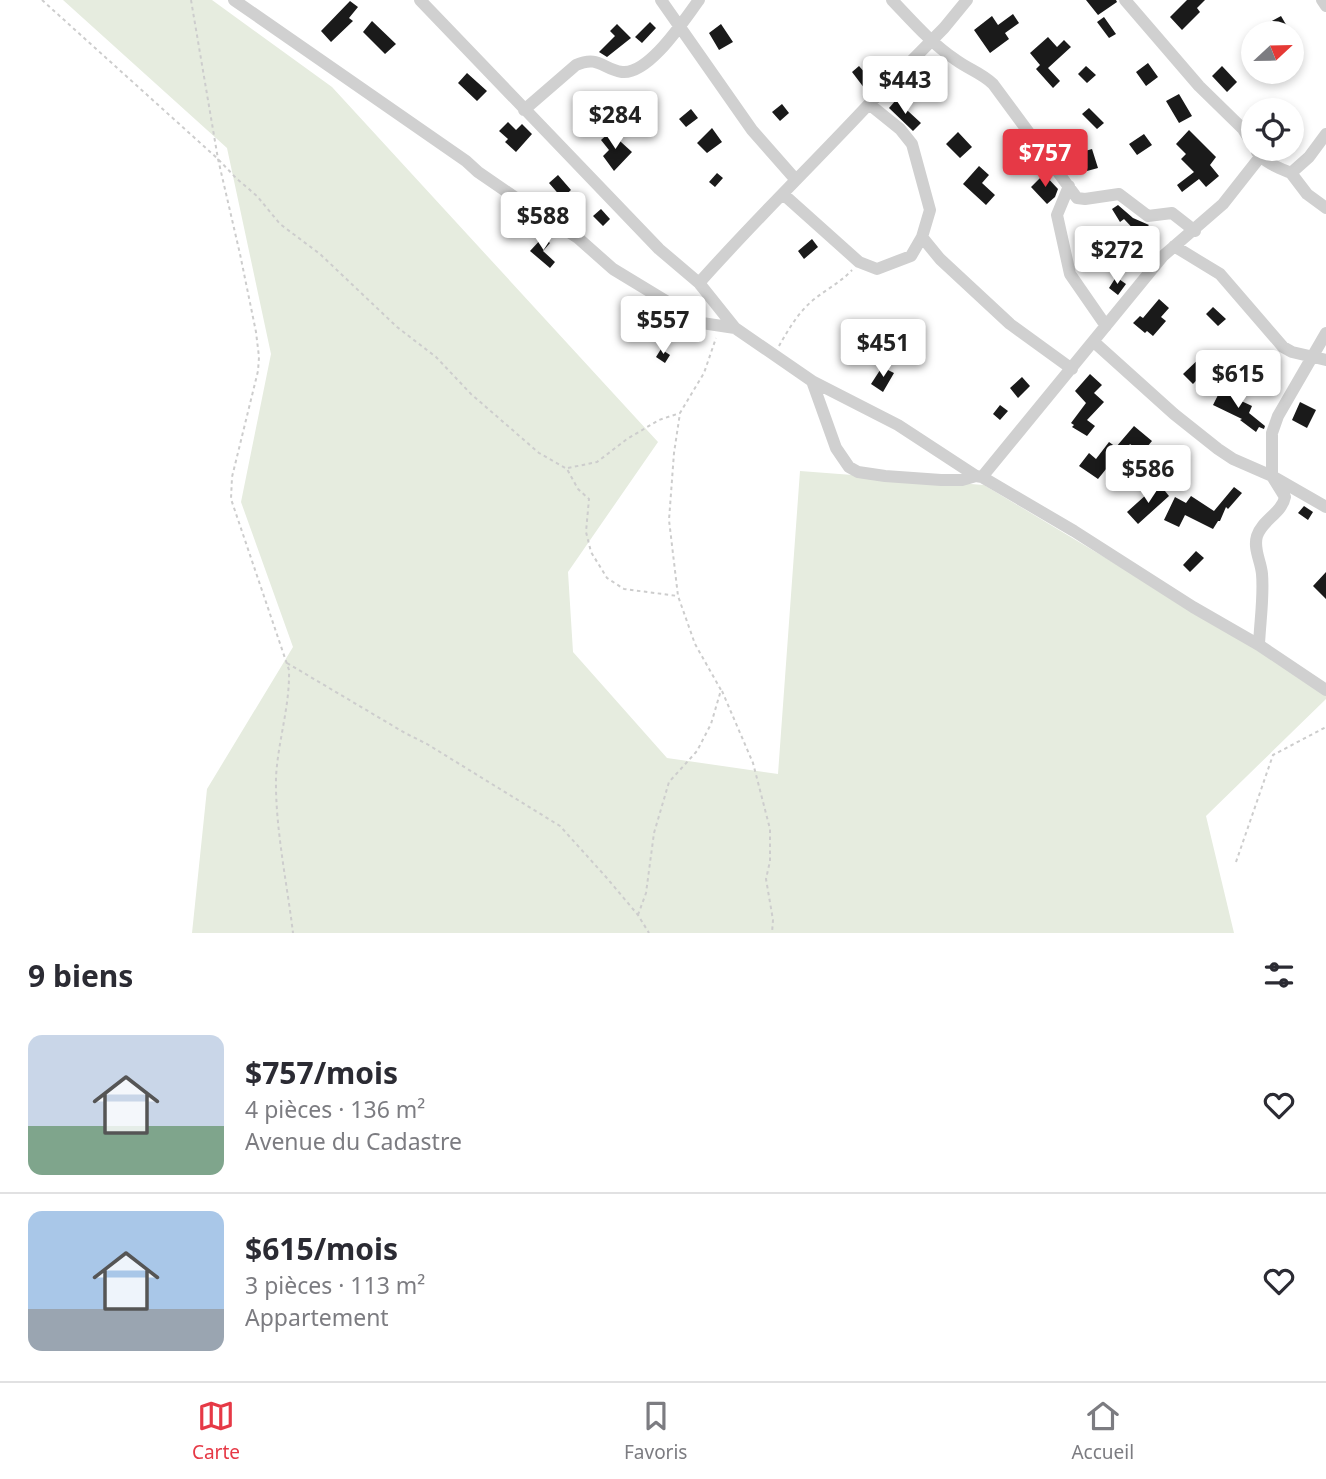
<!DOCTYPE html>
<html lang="fr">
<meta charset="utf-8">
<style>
:root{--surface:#fff;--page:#f2f2f3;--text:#2b2b33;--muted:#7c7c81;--line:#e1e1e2;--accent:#e63946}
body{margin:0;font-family:"Noto Sans",sans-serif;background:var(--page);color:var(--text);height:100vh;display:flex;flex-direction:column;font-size:26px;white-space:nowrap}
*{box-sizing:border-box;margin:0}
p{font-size:23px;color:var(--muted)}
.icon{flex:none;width:38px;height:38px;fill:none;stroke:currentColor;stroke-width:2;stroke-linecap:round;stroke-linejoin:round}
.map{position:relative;height:933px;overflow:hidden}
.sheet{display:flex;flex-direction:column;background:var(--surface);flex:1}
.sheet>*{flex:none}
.needle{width:46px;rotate:68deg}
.controls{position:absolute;left:1241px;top:21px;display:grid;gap:14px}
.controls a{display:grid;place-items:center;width:63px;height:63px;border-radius:50%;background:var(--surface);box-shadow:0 4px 10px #0003;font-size:35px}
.price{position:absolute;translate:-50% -60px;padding:0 16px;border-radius:7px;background:#fff;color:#222;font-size:23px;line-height:46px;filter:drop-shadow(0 2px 4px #0008)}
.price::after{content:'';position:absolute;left:50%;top:42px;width:21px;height:16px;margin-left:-10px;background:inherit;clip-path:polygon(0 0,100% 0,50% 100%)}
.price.on{background:var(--accent);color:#fff}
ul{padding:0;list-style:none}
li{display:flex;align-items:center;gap:21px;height:175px;padding:0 28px}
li+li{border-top:2px solid var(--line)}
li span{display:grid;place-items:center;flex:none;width:196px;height:140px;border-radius:14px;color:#555}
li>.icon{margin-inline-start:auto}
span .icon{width:84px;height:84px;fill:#fffc;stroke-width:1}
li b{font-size:30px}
h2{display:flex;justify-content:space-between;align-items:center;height:84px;padding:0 28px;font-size:30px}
.menu{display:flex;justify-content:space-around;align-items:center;height:98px;border-top:2px solid var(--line);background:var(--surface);font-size:19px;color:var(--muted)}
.menu a{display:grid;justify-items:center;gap:4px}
.menu .on{color:var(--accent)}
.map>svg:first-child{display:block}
</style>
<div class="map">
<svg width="1326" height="933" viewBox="0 0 1326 933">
<rect width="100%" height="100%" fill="#fff"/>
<!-- green -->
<path fill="#e6ecdf" d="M63,0h149l120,87 326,355 -90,130 5,80 94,106 111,16 22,-303 184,14 342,205v9l-120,117 28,117h-1042l15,-144 86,-142 -52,-145 30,-148 -44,-206z"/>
<!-- building -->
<path fill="#1a1a1a" d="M1086,0h30l1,2 -19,13z
M1187,0h18l-8,8 3,4 -18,18 -12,-13z
M350,1l8,6 -9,11 4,3 -22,21 -10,-11z
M1013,14l6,9 -14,10 4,6 -19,14 -16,-23 18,-14 6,9z
M1281,16l10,17h-15l-6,-11z
M1104,17l12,17 -7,4 -12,-16z
M372,21l24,23 -11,10 -22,-22z
M650,22l6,6 -14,15 -7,-6z
M617,24l14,14 -24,19 -8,-5 16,-16 -5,-5z
M721,24l12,18 -14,8 -10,-17z
M1048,37l9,10 7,-7 7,7 -23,21 12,13 -7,7 -17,-19 4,-4 -10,-12z
M880,61l8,9 -14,13 2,2 -8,8 -16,-21 7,-6 7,8z
M1148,63l10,14 -12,9 -10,-14z
M1086,66l10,9 -9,8 -9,-9z
M1222,66l15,16 -10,10 -15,-16z
M467,73l20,18 -10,10 -19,-18z
M1179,94l13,22 -13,7 -13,-22z
M896,100l25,23 -8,8 -24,-23z
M782,104l7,9 -9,8 -8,-9z
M1089,108l15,15 -7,6 -15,-15z
M691,109l7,9 -12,9 -7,-8z
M508,122l8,8 6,-6 10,10 -16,18 -11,-10 3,-3 -9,-8z
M712,128l10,14 -15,11 -10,-10z
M1189,130l27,27 -6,8 9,11 -13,11 -7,-8 -17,13 -5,-7 17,-13 -13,-13 5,-5 -10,-10z
M610,132l22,20 -18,19 -11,-15 6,-6 -8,-10z
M958,132l14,15 -12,11 -14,-14z
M1144,134l8,11 -15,10 -8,-11z
M1070,144l5,10 17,-5 6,19 -11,3 -2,-6 -11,7 -15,-23z
M979,166l10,9 -7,8 13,12 -9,10 -23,-21z
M717,173l6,5 -8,9 -6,-5z
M1044,174l14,15 -3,8 -8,7 -16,-17z
M558,175l13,15 -9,8 -13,-15z
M1118,205l15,13 16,7 -10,10 -15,-16 -4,3 -8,-13z
M601,209l9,10 -7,7 -10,-10z
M543,237l7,6 -7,8 12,11 -5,6 -20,-17z
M812,239l6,8 -14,12 -6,-8z
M1116,277l10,7 -8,11 -9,-7z
M1159,299l10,9 -8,9 5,4 -13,15 -6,-5 -2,2 -12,-10 7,-7 3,2z
M1213,307l13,12 -8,7 -12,-12z
M661,349l9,6 -5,8 -9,-6z
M1204,354l9,9 -20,21 -10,-10z
M882,367l12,6 -11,19 -12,-8z
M1090,374l12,11 -8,8 10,9 -17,18 8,6 -8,10 -15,-9 2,-2 -3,-2 15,-20 -11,-12z
M1022,377l8,9 -12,12 -8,-10z
M1220,391l32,15 -3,7 16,13 -1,3 -5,-2 -3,5 -16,-12 2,-1 -29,-14z
M1300,402l16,8 -9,18 -15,-8z
M1000,405l8,6 -8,9 -7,-6z
M1134,426l18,15 -10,12 -12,-9 -12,16 -3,-2 -17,21 -19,-13 10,-13 7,6 13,-17 7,5z
M1161,486l8,10 -31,28 -11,-12 20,-18 2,3z
M1234,487l8,6 -14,16 -2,-2 -6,14h-2l-5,8 -28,-14 -6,12 -15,-7 11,-23 11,6 5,-7 23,15z
M1304,506l9,6 -5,8 -10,-7z
M1196,551l8,7 -14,14 -7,-7z
M1326,572v27l-13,-13z"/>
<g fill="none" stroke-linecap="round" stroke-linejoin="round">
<!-- path -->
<path stroke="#cdcdcd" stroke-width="2" stroke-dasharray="3.5 3.5" stroke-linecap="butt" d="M42,0l176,159 19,20 20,17 23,28 40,30 77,73 39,30 35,37 68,59 28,16 11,20 11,10 -3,33 5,20 16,26 17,11 54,7
M191,0l27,159 22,95 16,78 3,25 -1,14 -26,106 -1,22 58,171c1,36 -11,71 -13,107 -1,50 11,106 17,156
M779,346c9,-16 19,-33 33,-45 13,-11 28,-18 40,-31
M568,468l29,-6 30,-23 32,-19 21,-7
M287,663l118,70 22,11 133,82 46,51 32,38 11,18
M722,691l31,72 17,66v32l-4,18 7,41 -1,13
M1236,862l37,-107 53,-28
M638,915l8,-22 8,-60 15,-51 28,-31 14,-27 10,-34 -26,-46 -17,-48 -9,-76 5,-67 6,-40 24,-40 12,-35"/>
<!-- minor -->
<path stroke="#d0d0d0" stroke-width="12" d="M234,0l232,161 12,11 35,24 65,42 35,31 89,54 33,5 77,53 24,67 13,19 9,5 27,4 56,4h21l14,-4 6,1 92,54 119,76 66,38 67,45
M420,0l239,249 40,34 36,45
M661,0l91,130 44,50
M892,0c20,21 40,44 64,60 12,9 26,13 37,24l84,114 8,1 34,-5 29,22 24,-3 23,18
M1125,0l74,86 44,43 10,16
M1322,0l4,6
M869,104l75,-76 23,-28
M524,110l52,-45c23,-10 26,4 46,7 27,3 62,-52 77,-72
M1257,152c8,11 22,16 34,21l18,-16 17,-23
M1291,173l16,21 19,14
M1069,186l-12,29 13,59 36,52
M783,194l76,68 18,7 34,-13 11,-19
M1174,246l46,28 63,73 9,5 34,8
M699,283c55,-62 114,-119 170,-179l31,25 12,15 18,66 -8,27 18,22 70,65 62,45
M1094,342l80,72 44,35 15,10 39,17 54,31
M812,381l86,44 78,51
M982,477l181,-221 60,-52 37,-47
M1259,645c1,-24 5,-48 3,-71 -1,-13 -9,-25 -5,-38 5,-16 25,-23 28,-39l-13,-21v-43l6,-17 48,-83"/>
</g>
</svg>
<div class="controls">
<a><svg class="needle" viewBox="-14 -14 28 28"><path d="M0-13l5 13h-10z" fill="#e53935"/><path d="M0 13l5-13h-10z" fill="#7c7c81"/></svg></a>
<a><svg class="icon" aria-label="locate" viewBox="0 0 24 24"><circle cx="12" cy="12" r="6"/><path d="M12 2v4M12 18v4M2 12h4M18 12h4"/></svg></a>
</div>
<b class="price" style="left:905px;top:116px">$443</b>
<b class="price" style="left:615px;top:151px">$284</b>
<b class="price on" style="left:1045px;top:189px">$757</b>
<b class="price" style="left:543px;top:252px">$588</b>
<b class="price" style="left:1117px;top:286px">$272</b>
<b class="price" style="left:663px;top:356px">$557</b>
<b class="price" style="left:883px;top:379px">$451</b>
<b class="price" style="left:1238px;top:410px">$615</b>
<b class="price" style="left:1148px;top:505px">$586</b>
</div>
<section class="sheet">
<h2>9 biens<svg class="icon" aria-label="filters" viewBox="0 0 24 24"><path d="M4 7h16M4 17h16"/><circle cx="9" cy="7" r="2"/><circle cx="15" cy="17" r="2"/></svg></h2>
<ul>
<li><span style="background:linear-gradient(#c9d6e8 65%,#7fa58c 0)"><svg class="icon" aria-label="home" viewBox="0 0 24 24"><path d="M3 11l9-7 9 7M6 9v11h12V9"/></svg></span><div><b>$757/mois</b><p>4 pièces · 136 m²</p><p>Avenue du Cadastre</p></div><svg class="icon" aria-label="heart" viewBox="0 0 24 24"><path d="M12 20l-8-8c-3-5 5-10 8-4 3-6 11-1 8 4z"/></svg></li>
<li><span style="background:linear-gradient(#a9c7e8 70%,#9aa5b1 0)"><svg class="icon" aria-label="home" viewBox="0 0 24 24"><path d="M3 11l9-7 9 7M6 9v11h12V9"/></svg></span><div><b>$615/mois</b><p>3 pièces · 113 m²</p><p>Appartement</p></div><svg class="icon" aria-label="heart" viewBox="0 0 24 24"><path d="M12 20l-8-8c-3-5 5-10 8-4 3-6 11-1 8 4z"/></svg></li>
</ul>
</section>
<nav class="menu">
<a class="on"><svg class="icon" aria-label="map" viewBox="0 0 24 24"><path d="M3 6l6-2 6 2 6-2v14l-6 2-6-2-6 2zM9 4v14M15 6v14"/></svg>Carte</a>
<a><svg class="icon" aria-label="saved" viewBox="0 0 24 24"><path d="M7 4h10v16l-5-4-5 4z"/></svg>Favoris</a>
<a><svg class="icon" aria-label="home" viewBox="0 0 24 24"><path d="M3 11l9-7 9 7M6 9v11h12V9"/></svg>Accueil</a>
</nav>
